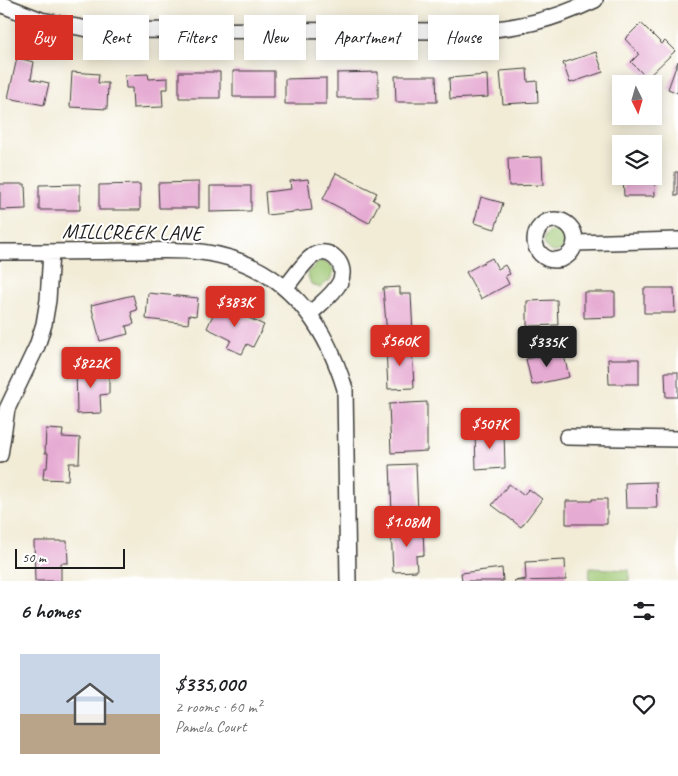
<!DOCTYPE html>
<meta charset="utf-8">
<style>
:root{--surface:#fff;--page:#f2f2f2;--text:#202124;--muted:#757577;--accent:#d93025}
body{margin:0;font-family:Caveat,sans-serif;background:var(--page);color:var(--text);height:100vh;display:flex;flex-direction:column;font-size:19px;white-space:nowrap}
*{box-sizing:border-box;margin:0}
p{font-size:16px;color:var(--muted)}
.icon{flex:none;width:28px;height:28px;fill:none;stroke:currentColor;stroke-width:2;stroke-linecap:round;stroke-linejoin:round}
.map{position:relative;height:581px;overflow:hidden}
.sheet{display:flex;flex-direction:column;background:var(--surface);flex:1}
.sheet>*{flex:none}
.banner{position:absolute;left:15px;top:15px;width:649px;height:45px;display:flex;gap:10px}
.needle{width:32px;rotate:175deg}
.fabs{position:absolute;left:612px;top:75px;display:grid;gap:10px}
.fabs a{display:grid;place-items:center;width:50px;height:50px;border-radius:0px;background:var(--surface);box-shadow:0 2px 12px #0003;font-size:25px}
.scale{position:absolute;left:15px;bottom:12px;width:110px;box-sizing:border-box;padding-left:5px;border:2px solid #1c1c1c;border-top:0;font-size:14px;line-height:18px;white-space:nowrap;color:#1c1c1c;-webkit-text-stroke:4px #fff;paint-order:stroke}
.price{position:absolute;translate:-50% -42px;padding:0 11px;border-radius:5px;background:var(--accent);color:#fff;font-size:16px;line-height:32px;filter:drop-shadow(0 1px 2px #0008)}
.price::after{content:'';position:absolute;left:50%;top:30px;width:15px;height:11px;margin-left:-8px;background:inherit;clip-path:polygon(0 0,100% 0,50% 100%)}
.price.active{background:#222;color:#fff}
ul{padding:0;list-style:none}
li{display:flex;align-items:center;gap:15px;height:125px;padding:0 20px}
li span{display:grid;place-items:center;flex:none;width:140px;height:100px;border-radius:0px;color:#555}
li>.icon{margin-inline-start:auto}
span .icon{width:60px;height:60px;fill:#fffc;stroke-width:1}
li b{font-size:21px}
h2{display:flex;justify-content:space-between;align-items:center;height:60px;padding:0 20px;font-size:21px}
.tag{padding:0 18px;border-radius:0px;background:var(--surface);box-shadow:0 2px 12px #0003;font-size:18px;line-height:45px}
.tag.active{background:var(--accent);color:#fff}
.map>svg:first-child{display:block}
</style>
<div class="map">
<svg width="678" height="581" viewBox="0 0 678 581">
<rect width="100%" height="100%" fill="#fff"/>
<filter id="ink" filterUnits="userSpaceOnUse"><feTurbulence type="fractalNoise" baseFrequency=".02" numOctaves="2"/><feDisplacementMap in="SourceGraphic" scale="10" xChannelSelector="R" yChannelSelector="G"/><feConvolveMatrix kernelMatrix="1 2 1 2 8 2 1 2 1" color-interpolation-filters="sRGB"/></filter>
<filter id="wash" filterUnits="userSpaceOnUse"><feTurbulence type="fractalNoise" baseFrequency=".0096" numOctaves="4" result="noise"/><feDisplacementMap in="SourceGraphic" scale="20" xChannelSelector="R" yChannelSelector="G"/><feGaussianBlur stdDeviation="1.12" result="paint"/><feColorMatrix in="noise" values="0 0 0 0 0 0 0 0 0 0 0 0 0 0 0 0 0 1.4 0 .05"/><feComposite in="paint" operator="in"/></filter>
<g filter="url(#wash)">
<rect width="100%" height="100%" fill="#f2ecd7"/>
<!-- green -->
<path fill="#9fc773" stroke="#5e7248" d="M544 241a11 11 0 1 1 22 0a11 11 0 1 1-22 0Z
M320,261l9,2 5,7 -4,10 -10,8 -9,-4 -4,-11z
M590,568l39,2v11h-40z"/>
<g id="blocks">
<!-- building -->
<path fill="#e6abd3" d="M641,23l21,21 3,-3 10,10 -28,27 -16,-16 8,-8 -14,-15z
M596,52l7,20 -33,11 -7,-20z
M17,58l17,4 -3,17 18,4 -5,22 -36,-7z
M678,61v32l-10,-4z
M527,69l1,13 9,-1 1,21 -35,2 -3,-33z
M233,71h41v26h-41z
M72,72l27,2 -1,9h10l-1,26 -37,-2z
M179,72h41v26h-41z
M378,72v26h-41v-25z
M148,74l1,5 19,-1v11h-6l1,18 -30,1 -1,-20h-6l-1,-13z
M487,75l1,22 -38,2 -1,-21z
M395,76h41l1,26h-41z
M326,78v26h-41v-25z
M542,157l1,28 -34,1 -1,-28z
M675,172h3v24h-3z
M336,173l41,20 -4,7 6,3 -10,20 -46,-24z
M623,176h31l1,20h-31z
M308,179l4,31 -45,5 -2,-23 26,-3 -1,-8z
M199,182v26h-40l-1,-25z
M0,184h25l1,25 -26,1z
M80,184v26h-41v-25z
M140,184v26h-41v-25z
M210,186h41v25l-41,1z
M481,197l22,6 -8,26 -21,-6z
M492,258l6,11 7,-4 5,9 -5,2 4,8 -28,15 -15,-27z
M400,287v7h11l2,40 -26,1 -4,-47z
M644,288h30l1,25h-31z
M584,292h31v25l-31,1z
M148,293l50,5 -2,18 -7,-1 -1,9 -42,-5z
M133,295l4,15 -6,2 3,12 -8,2 2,8 -28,7 -9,-36z
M557,300l1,25 -31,1v-25z
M218,304l46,21 -11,22 -6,-3 -5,10 -15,-6 4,-8 -24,-12z
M412,345l2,43 -26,1 -2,-42z
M563,351l6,26 -37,8 -6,-26z
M608,359h31v25h-30z
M91,364v7l18,-1v24l-9,1 1,18 -24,1 -1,-49z
M665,372h13v25h-12z
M427,402v49l-36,2 -2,-49z
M46,429l17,1 -1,7 18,1 -1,25h-10l-1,17 -25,-1 1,-11h3l1,-15h-3z
M504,431l1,37 -29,2 -1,-37z
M416,464l2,48 -26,1 -2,-48z
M656,482l1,26h-31l-1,-25z
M509,484l14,11 6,-6 13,10 -21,28 -29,-22z
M592,499h15v25h-41v-23h26z
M423,527l1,28 -8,1 1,15 -24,1 -2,-44z
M34,541h33l1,22h-7v18h-26z
M565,560l1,20 -52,1 12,-2 -1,-17z
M502,568l1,13h-41l-1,-8z"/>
</g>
</g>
<g filter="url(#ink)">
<use href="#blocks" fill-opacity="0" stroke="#3c3b38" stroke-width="1"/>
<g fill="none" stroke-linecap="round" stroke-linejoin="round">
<!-- minor casing -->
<g stroke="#3c3b38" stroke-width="18">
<path id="minor" d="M0,4l41,16 52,10 377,1c50,-3 80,-10 125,-31
M535 240a20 20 0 1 1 40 0a20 20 0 1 1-40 0Z
M576,243l102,-3
M0,252c42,0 83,0 125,-1 25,0 51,-2 76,1 79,10 122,65 144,137l3,192
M285,288c8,-9 16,-22 25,-30 17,-15 39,5 30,24 -6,12 -20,22 -30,32
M567,437l111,2
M0,455l7,-46 30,-63 7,-22 4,-24 3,-48"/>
</g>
<!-- minor -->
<use href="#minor" stroke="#fff" stroke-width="15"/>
</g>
</g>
<g text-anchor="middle" stroke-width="4" stroke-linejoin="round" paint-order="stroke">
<!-- street labels -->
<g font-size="21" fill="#1c1c1c" stroke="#fff">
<text transform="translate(132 232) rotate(1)" y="7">MILLCREEK LANE</text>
</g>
</g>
</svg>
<div class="fabs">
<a><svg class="needle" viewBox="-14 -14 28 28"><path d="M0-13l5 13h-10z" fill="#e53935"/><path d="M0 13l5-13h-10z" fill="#757577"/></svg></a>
<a><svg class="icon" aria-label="layers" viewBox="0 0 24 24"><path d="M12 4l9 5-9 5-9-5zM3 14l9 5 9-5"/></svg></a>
</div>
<div class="scale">50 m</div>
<b class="price" style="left:235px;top:328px">$383K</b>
<b class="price" style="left:400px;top:367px">$560K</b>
<b class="price active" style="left:547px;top:368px">$335K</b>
<b class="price" style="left:91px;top:389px">$822K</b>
<b class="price" style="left:490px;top:450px">$507K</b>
<b class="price" style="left:407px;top:548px">$1.08M</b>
<div class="banner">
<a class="tag active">Buy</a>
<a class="tag">Rent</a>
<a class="tag">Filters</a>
<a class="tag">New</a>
<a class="tag">Apartment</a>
<a class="tag">House</a>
</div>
</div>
<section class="sheet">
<h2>6 homes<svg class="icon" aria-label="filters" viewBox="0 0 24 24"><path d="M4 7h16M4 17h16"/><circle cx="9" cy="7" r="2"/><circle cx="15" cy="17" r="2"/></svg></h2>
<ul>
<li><span style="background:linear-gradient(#c9d6e8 60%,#b9a48a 0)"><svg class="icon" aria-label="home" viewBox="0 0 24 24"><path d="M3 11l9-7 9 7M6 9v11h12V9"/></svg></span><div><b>$335,000</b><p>2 rooms · 60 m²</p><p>Pamela Court</p></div><svg class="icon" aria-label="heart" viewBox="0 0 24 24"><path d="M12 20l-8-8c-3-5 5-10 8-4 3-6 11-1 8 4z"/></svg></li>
</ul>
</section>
